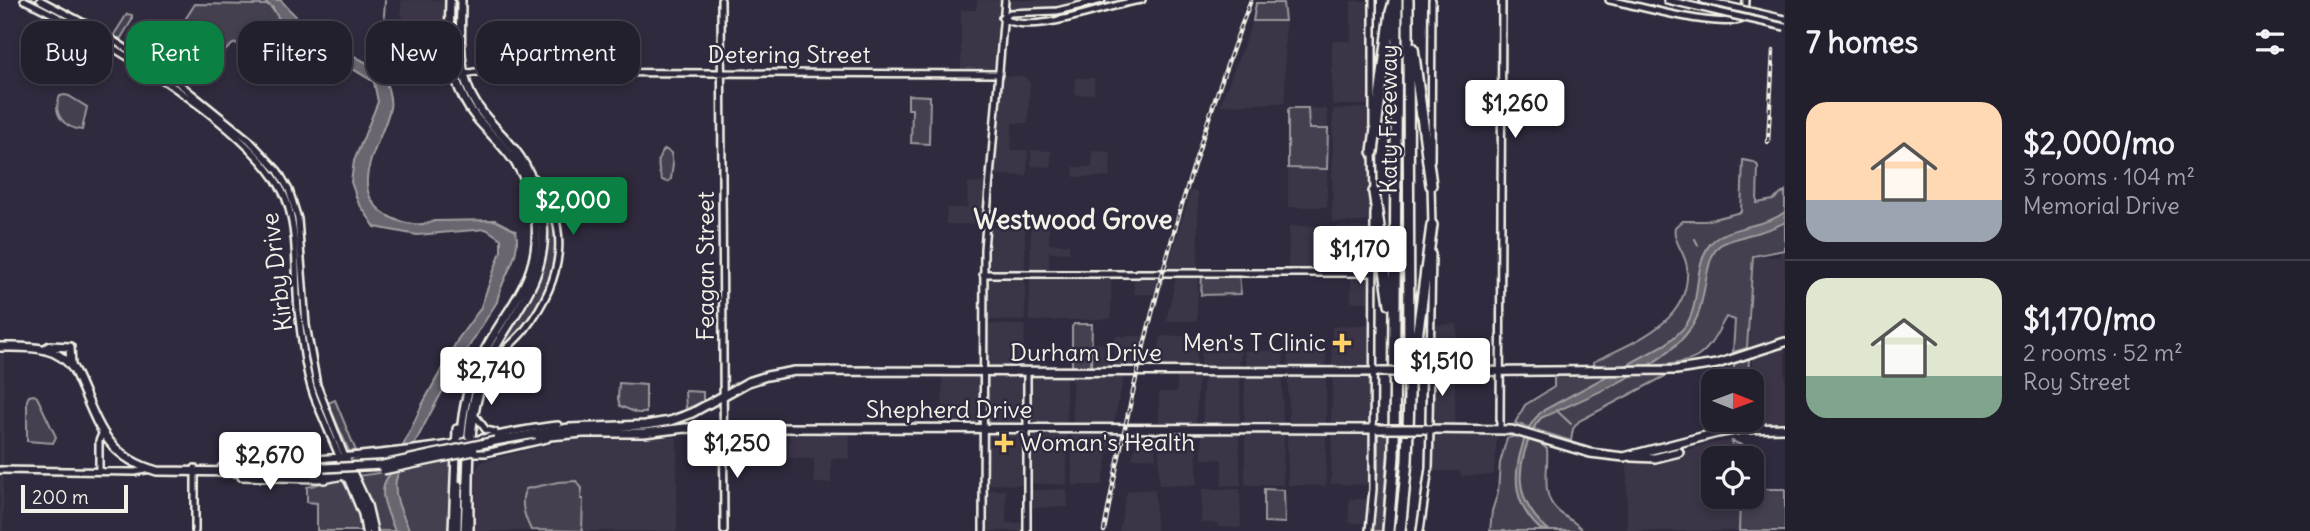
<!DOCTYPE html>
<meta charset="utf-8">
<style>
:root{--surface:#23202e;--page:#2f2d3a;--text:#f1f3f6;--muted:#a3a3aa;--line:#403e4a;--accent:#0b8043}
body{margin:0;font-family:Delius,sans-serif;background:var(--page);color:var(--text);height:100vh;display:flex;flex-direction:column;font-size:26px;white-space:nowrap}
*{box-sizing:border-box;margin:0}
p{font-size:23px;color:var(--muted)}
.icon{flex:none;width:38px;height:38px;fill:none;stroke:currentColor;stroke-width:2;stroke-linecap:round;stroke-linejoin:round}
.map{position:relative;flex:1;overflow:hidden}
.sheet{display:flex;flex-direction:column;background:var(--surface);width:525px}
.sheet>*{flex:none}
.hud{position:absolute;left:21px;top:21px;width:665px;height:63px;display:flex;gap:14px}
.needle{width:46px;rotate:91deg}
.tools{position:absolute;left:1701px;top:369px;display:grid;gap:14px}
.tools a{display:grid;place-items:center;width:63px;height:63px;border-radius:14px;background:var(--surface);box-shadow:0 4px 10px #0003,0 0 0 2px var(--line);font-size:35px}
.scale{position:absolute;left:21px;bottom:18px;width:107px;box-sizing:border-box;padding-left:7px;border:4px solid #f4f1e8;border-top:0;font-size:19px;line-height:24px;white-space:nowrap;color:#f4f1e8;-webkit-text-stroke:5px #2f2a3d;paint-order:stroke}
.price{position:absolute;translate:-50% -60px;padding:0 16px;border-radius:7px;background:#fff;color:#222;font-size:23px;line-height:46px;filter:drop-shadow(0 2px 4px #0008)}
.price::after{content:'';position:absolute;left:50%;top:42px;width:21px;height:16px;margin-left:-10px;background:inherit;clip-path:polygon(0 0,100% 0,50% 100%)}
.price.selected{background:var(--accent);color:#fff}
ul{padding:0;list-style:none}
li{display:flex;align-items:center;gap:21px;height:175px;padding:0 21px}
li+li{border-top:2px solid var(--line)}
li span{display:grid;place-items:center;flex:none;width:196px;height:140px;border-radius:21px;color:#555}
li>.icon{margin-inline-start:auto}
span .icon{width:84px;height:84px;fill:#fffc;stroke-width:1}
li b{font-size:30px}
h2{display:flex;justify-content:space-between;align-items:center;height:84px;padding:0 21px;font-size:30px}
.pill{padding:0 24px;border-radius:21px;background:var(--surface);box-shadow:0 4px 10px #0003,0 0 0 2px var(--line);font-size:24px;line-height:63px}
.pill.selected{background:var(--accent);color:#fff}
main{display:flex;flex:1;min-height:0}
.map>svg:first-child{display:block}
</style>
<main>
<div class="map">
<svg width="1785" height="531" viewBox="0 0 1785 531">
<rect width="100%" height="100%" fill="#2f2a3d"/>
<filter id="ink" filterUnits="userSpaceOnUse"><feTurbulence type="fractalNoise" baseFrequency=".0143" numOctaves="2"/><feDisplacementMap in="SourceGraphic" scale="14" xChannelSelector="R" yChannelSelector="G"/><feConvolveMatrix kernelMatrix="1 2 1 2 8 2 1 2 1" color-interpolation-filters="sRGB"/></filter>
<g filter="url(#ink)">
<!-- built -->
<path fill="#3b3647" d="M401,0h46v26h-34l-12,-11z
M977,0h23l-7,71 -32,-1v-60h15z
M1007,0h89l-42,10 -45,1z
M1351,1h17l3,2v101l-2,1h-35l-2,-3v-61h19z
M1253,21h32v82l-65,2z
M1002,76h22l6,7 -2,40h-16v3l-1,24h17l-1,26 -30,-1 -2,-2z
M1076,78h18v16l-19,1z
M1308,108l19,1 1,20h-20z
M1369,108v114h-35l-2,-3 1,-110z
M1031,150l20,1v16l-20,-1z
M1092,151l19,1 -1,25h-36l-1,-10h19z
M1288,168l39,1v38h-39z
M968,183h16l-3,41h-35l1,-16h20z
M1191,190l7,2v78l-32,2z
M1289,226h36l2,3 -1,41 -38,1z
M1336,226l35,2 -1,43 -38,-2v-39z
M990,227h35v43l-37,-1z
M1031,227h18v17h20v9l-20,-1v18l-19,-1z
M1781,251h4v173h-33v-69l-3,-9 5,-90 26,1z
M1134,275h25l-5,19h-20z
M1178,275l19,1 1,2 -1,43h-31l10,-44z
M991,276h34v45l-37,-1v-42z
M1030,276h81v43l-79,2 -3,-2z
M1351,276l19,1 1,25h-20z
M990,324l35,1 -2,43h-35l-1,-40z
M1367,324l4,4v39l-3,2h-34l-2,-3v-39z
M1457,324v19l42,-2 -1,27h-43v65l42,1 -3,41 -33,1 -1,-5h-28l1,-146z
M1115,336h28l-8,33 -20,-1z
M1161,336h37l-2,32 -41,1z
M1091,343l20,1 -2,25h-18z
M1241,351l-2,17 -34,1 -4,-4v-13z
M1244,351h40l-1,16 -3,2h-33z
M1287,351h39v15l-3,3h-34z
M0,354h4l-1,177h-3z
M945,376l34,1 -1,47h-35l-1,-46z
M989,376l33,1v46l-2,2h-32l-1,-46z
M1066,376l1,50h-37v-49z
M1074,376l50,1 -11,49 -40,-1 -1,-47z
M1177,376l21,1 -2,49h-34l-3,-2v-32h18z
M1292,376l34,1v48h-37l-1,-45z
M1333,376l37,1 1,48 -40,-1z
M1203,377h37v48h-37z
M1245,377h37l1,48 -34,1 -5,-2z
M1074,432l38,2 -10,51h-30v-51z
M1248,432l33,1 3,2 -1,50h-38v-49z
M988,433h36v52l-35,-1z
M1031,433h36v52l-38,-2 1,-49z
M1163,433h34v52h-38v-49z
M1239,433l2,52 -19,1v-27h-20v-24l2,-2z
M1290,433l36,1v52l-38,-1 -1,-48z
M1332,433h35l3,3 1,46 -2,3 -38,-1z
M789,434h58l3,2 -1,23 -18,-1v25h-17v-24l-25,-1z
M1139,434h15l2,24h-24z
M584,436l93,1v94h-202l1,-60 4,-7 4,-3z
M1732,440v18h-19v39h27l-1,34h-112v-71l29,-1 52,-15z
M1067,489l1,18 -39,1 1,-18z
M1155,489l1,42h-37l8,-40z
M1202,489h38l1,39 -23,-1v-4h-17z
M990,490h16v33h19v8h-38v-39z
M1349,499h21l-3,24h-18z"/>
<!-- green -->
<path fill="#454050" stroke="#9c989c" stroke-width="2" d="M1256,3h27l2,18h-32z
M195,4l74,1 24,29 -60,10 -46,39 -29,-21z
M127,14l5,1v5l-11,18h-6v-5z
M65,95l4,1 18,11 -5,23c-17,-2 -31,-16 -22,-34z
M908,95l22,1 -1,48 -18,-1 1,-34h-4z
M1290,108h18l1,21h19l-1,40 -39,-1v-58z
M665,149l6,4 2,11 -2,15 -4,3 -5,-2c-4,-10 -6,-23 3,-31z
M1743,160l11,2 4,4 -1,37 16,-3 12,-9v59l-32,6 -6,92 -14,4 2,-32 -9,-3c-8,14 -15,31 -29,40 -18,11 -83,10 -104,8v-3c40,-20 98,-39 94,-94 -1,-15 -15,-27 -12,-41l7,-6h24l35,-9z
M538,187c7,14 16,29 19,45 8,50 -29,91 -61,126l34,-61 11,-30z
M1202,275h37l2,19 -40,1z
M1074,324h18l-1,45 -17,-1 -2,-2v-39z
M1749,358l-1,23h-14v-18z
M1671,373l-92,48 -6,8 -2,12 -56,-18 10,-18 29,-18v-9l3,-2z
M619,383l27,2v28h-9l-17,-7 -2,-7z
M685,391l18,1v10l-17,7z
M34,395l3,2 19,40 -3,6 -26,-2v-41l2,-4z
M335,400l21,51h-7l-21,-48z
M1378,434h11l-7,97h-10l6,-61z
M1516,436l25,8 6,5c2,20 -7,45 10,61 8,8 19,11 26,21h-93l2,-20 6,-19 2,-29 7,-25z
M1732,441l14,6v11h-14z
M453,459l-3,72h-75l-18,-55 57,-8z
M341,478l14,24 8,29h-46v-28l-10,-1v-15z
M576,481l6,7 -1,11h2l-1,32 -51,-1c-6,-12 -12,-29 -5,-41l32,-7z
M1264,489l20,1 1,33 -21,-1z
M1752,489h33v42h-46l1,-34h12z"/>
<!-- water -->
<path fill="#6a6670" stroke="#a19ea0" stroke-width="2" d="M262,0h19c28,35 63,49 100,71 5,9 11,27 9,37 -8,37 -49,84 2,110 12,6 30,9 42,3l61,-1 21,11c6,27 -15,46 -19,71 -32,50 -63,100 -88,154 -4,7 -11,15 -13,24 -3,18 7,35 14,51h-15c-7,-19 -20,-40 -5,-57l32,-69 36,-66 22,-30 21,-58v-12l-15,-10 -69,6 -42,-8 -17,-25 -7,-20 3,-21 24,-59 -4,-20 -51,-31 -13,-13 -17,-4 -13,-13 -7,-13z
M1785,212v10c-17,11 -56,15 -66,24 -14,12 -13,51 -22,71 -21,48 -109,79 -156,101l-5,6c-21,41 -24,77 14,107l-10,-2c-25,-23 -28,-50 -18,-82 4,-15 9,-27 22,-37l122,-66c7,-6 15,-12 20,-19 16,-24 6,-59 25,-82 17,-18 53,-15 74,-31z"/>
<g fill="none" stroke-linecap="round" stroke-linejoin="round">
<!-- stream -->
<path stroke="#a19ea0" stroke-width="2" d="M381,76c13,-9 26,-27 18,-44 -3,-5 -11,-11 -15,-16l1,-16
M1695,239l3,6
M1556,410l15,14"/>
<!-- secondary casing -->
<g stroke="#f4f1e8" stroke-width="10">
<path id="secondary" d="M24,0c69,32 242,132 264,205 10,33 7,71 10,105 4,31 7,66 19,94 8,18 15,36 23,54
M40,0l57,30 74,47 78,63 29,31 11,19 9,29 8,106 11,60 28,72
M721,0l3,531
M1609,0c28,5 114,31 136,18l1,-18
M1667,0l60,14
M1703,0l25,6
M1002,18c33,19 104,-14 140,-18
M1003,18l7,-5 47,-2 45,-11
M455,76l20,-4 523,2
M1373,126v-126
M1373,150l1,43
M1431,160l1,-160
M1431,184l1,42
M1137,273h236
M983,274h155
M1027,372v159
M477,418l9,12 9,2
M1429,422l3,-168
M1500,430l2,-430
M471,453h15l61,-14
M243,464c72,-4 143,-10 214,-21 34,-6 66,-15 101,-18
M0,470l135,2 15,-3
M99,470v-29l4,-9
M241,477l78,2 12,-3 23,-15 90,-12
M195,531v-63
M470,531c0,-49 -3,-114 17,-159 8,-16 28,-29 39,-44 36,-47 48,-103 7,-151
M983,531l1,-282 21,-249
M1369,531l4,-42 1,-276
M1420,531l9,-63 1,-39"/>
</g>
<!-- primary casing -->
<g stroke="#f4f1e8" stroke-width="12">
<path id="primary" d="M450,0c-1,34 -2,68 14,99 11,22 30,36 44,54 16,19 26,44 28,69 5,63 -34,89 -57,140 -11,23 -16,47 -18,72
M461,0c0,32 -4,65 10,95 10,21 28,35 43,54 16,20 26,47 29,73 5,56 -27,87 -51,131 -14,26 -21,53 -23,82
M0,347c27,0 57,-3 74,23 23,47 27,86 83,101l169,2
M45,349l5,-3 20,1 1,18
M1419,372l257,-2 41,-6 68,-22
M1424,429l88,1 78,23 34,4 93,-24 22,-4 46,-1
M539,437l44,-4h61l41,-5 696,1
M495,441l74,-13 76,-3 25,-4 22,-8 56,-31 19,-6 28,-5 586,1
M345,457l22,48 6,26
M1632,457l23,1 24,-6
M340,458l23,56 3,17
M222,468l21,-4
M324,479l19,-4 4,3
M457,529l1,-44
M453,531l4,-102
M465,531l3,-76"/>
</g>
<!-- highway casing -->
<g stroke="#f4f1e8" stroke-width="14">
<path id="highway" d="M1413,48l18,137
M1373,152l18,-140 3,-10
M1374,192l16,112
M1413,368l19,-143
M1388,531l6,-75 3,-456
M1400,531l7,-70 2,-64 -1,-397"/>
</g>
<!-- secondary -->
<use href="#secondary" stroke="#2f2a3d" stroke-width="5"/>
<!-- primary -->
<use href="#primary" stroke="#2f2a3d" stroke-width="7"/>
<!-- highway -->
<use href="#highway" stroke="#2f2a3d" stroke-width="9"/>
<!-- rail casing -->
<g stroke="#f4f1e8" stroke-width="4.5">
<path id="rail" d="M1768,142l5,-91
M1104,531c34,-181 81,-359 147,-531"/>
</g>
<!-- rail -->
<use href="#rail" stroke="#2f2a3d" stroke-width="2" stroke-dasharray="5" stroke-linecap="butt"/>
<!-- secondary-bridge casing -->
<g stroke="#f4f1e8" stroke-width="10" stroke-linecap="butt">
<path id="secondary-bridge" d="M1728,6l57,13
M1727,14l58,13"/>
</g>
<!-- primary-bridge casing -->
<g stroke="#f4f1e8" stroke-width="12" stroke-linecap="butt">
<path id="primary-bridge" d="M1381,372h38
M1381,429h43
M324,468l59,-3 112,-24
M383,470l91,-19"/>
</g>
<!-- secondary-bridge -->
<use href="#secondary-bridge" stroke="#2f2a3d" stroke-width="5"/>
<!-- primary-bridge -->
<use href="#primary-bridge" stroke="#2f2a3d" stroke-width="7"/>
</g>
</g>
<!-- markers -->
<g fill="#ffd166" stroke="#2f2a3d" stroke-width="2.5">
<path d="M1338.5 332.5h7v7h7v7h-7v7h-7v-7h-7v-7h7z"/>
<path d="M1000.5 432.5h7v7h7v7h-7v7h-7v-7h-7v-7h7z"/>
</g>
<g text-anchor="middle" stroke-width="5" stroke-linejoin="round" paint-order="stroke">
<!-- street labels -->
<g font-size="24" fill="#f4f1e8" stroke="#2f2a3d">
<text x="789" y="63">Detering Street</text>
<text transform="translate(1389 119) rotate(-90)" y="8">Katy Freeway</text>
<text transform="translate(706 266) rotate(-90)" y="8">Feagan Street</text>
<text transform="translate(277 272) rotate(-97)" y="8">Kirby Drive</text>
<text x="1086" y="361">Durham Drive</text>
<text x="949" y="418">Shepherd Drive</text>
</g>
<!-- poi labels -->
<g font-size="24" fill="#f4f1e8" stroke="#2f2a3d" text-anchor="end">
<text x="1326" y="351">Men's T Clinic</text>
<text x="1020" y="451" text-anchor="start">Woman's Health</text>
</g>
<!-- neighbourhood labels -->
<g font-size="26" font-weight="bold" fill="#f4f1e8" stroke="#2f2a3d">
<text x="1073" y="229">Westwood Grove</text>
</g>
</g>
</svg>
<div class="tools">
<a><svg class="needle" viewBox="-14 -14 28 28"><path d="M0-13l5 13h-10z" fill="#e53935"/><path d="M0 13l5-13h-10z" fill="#a3a3aa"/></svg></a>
<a><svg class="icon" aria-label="locate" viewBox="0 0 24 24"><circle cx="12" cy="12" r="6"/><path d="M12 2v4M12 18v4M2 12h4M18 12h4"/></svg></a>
</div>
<div class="scale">200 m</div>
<b class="price" style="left:1515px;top:140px">$1,260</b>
<b class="price selected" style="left:573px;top:237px">$2,000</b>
<b class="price" style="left:1360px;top:286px">$1,170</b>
<b class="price" style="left:1442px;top:398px">$1,510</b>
<b class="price" style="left:491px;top:407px">$2,740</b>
<b class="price" style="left:737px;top:480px">$1,250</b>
<b class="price" style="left:270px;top:492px">$2,670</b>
<div class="hud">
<a class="pill">Buy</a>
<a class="pill selected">Rent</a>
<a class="pill">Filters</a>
<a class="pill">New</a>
<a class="pill">Apartment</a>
</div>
</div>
<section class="sheet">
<h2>7 homes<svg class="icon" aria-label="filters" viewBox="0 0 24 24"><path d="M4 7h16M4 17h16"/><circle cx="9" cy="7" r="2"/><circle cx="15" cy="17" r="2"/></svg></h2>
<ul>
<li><span style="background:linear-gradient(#ffd9b3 70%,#9aa5b1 0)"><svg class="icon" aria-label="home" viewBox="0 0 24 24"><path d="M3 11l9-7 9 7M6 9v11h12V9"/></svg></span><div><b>$2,000/mo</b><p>3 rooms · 104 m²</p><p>Memorial Drive</p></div></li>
<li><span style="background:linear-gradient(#dfe7d0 70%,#7fa58c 0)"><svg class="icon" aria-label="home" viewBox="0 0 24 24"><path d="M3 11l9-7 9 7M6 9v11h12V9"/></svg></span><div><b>$1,170/mo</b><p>2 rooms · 52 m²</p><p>Roy Street</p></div></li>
</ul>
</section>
</main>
